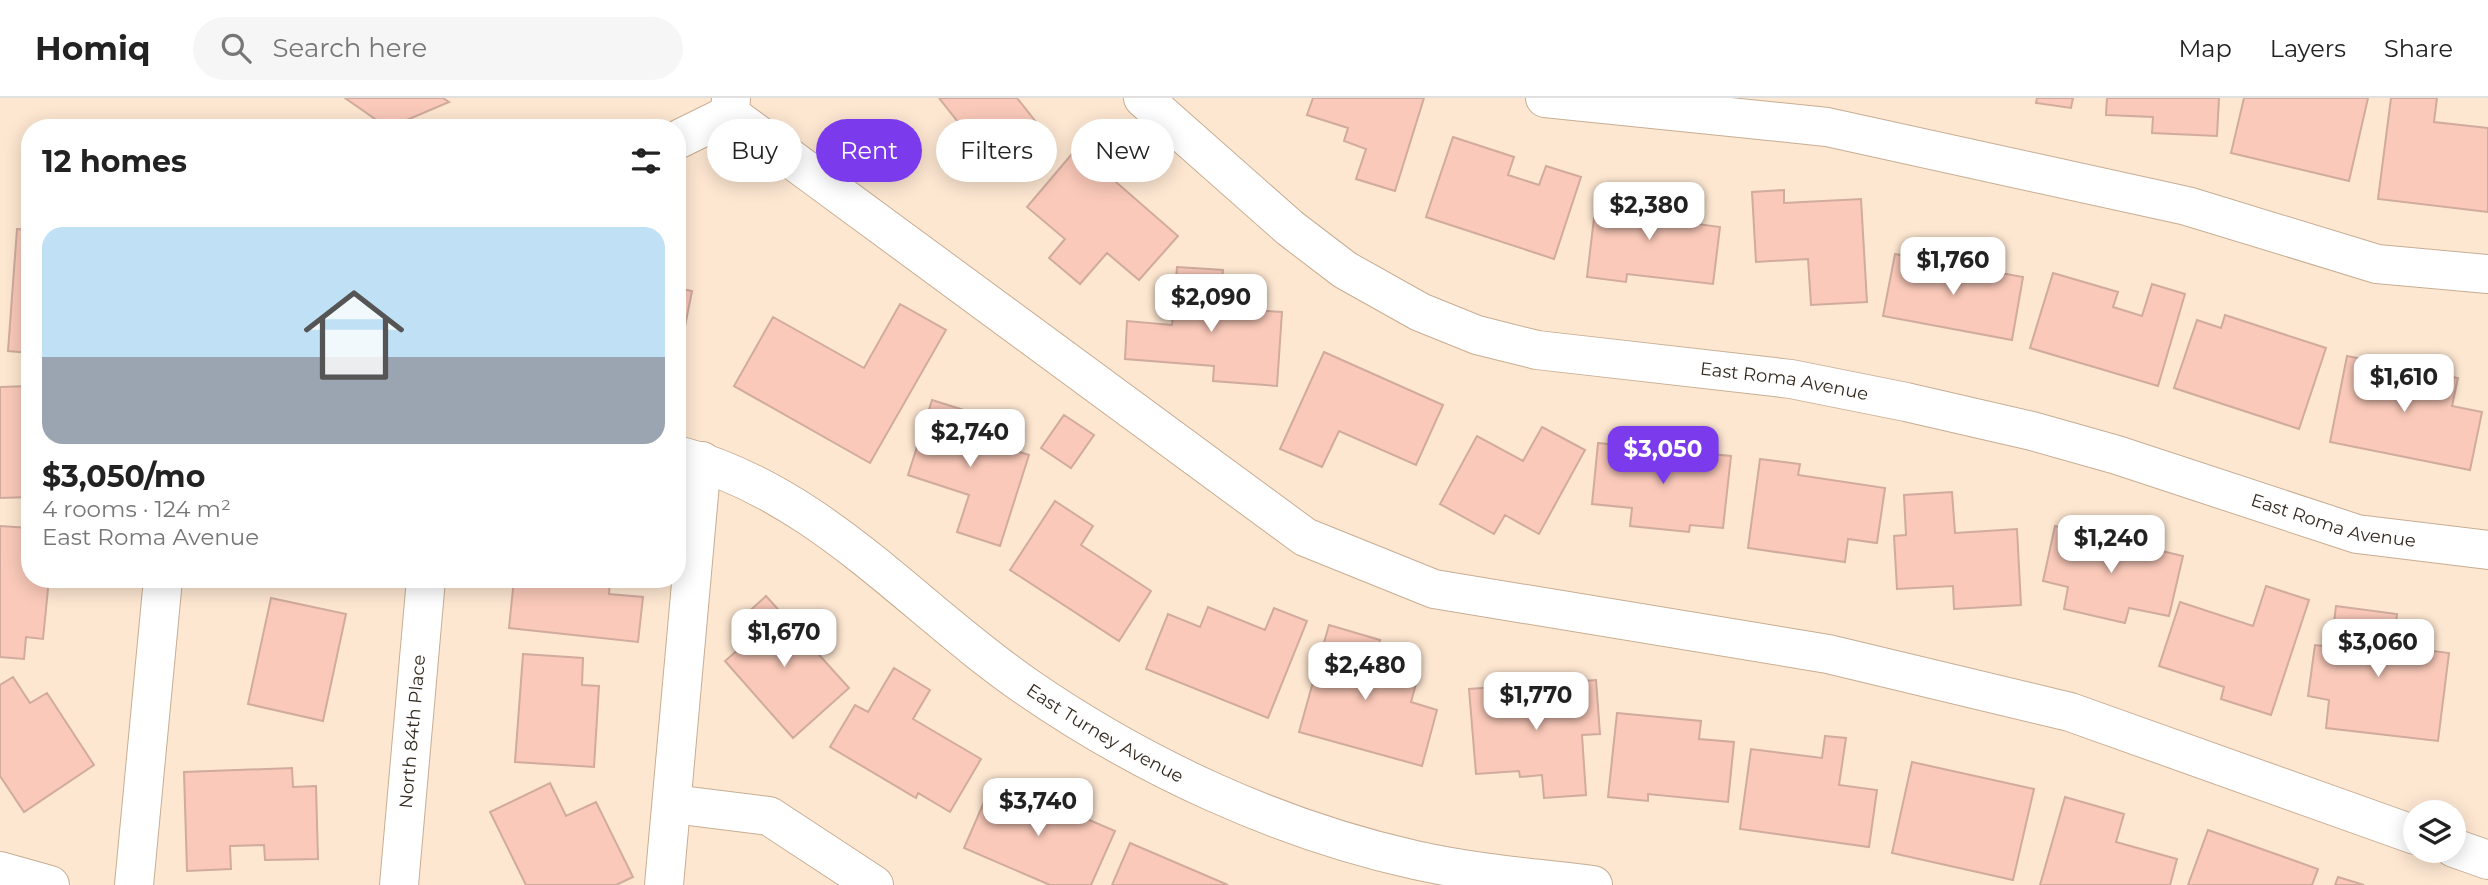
<!DOCTYPE html>
<meta charset="utf-8">
<style>
:root{--surface:#fff;--page:#f6f6f6;--text:#222;--muted:#767676;--line:#e0e0e0;--accent:#7c3aed}
body{margin:0;font-family:Montserrat,sans-serif;background:var(--page);color:var(--text);height:100vh;display:flex;flex-direction:column;font-size:26px;white-space:nowrap}
*{box-sizing:border-box;margin:0}
p{font-size:23px;color:var(--muted)}
.icon{flex:none;width:38px;height:38px;fill:none;stroke:currentColor;stroke-width:2;stroke-linecap:round;stroke-linejoin:round}
.map{position:relative;flex:1;overflow:hidden}
.details{position:absolute;left:21px;top:21px;width:665px;height:469px;display:flex;flex-direction:column;background:var(--surface);border-radius:28px;box-shadow:0 4px 18px #0003}
.details>*{flex:none}
.guide{position:absolute;left:707px;top:21px;width:665px;height:63px;display:flex;gap:14px}
.buttons{position:absolute;left:2403px;top:702px;display:grid;gap:14px}
.buttons a{display:grid;place-items:center;width:63px;height:63px;border-radius:50%;background:var(--surface);box-shadow:0 4px 18px #0003;font-size:35px}
.price{position:absolute;translate:-50% -60px;padding:0 16px;border-radius:14px;background:#fff;color:#222;font-size:23px;line-height:46px;filter:drop-shadow(0 2px 4px #0008)}
.price::after{content:'';position:absolute;left:50%;top:42px;width:21px;height:16px;margin-left:-10px;background:inherit;clip-path:polygon(0 0,100% 0,50% 100%)}
.price.active{background:var(--accent);color:#fff}
ul{padding:0;list-style:none}
li{display:grid;align-content:center;gap:14px;height:371px;padding:0 21px}
li+li{border-top:2px solid var(--line)}
li span{display:grid;place-items:center;height:217px;border-radius:21px;color:#555}
li>.icon{margin-inline-start:auto}
span .icon{width:126px;height:126px;fill:#fffc;stroke-width:1}
li b{font-size:30px}
h2{display:flex;justify-content:space-between;align-items:center;height:84px;padding:0 21px;font-size:30px}
.pill{padding:0 24px;border-radius:32px;background:var(--surface);box-shadow:0 4px 18px #0003;font-size:24px;line-height:63px}
.pill.active{background:var(--accent);color:#fff}
header{display:flex;align-items:center;gap:42px;box-sizing:border-box;height:98px;padding:0 35px;background:var(--surface);border-bottom:2px solid var(--line)}
header strong{font-size:33px}
nav{display:flex;gap:38px;margin-inline-start:auto;font-size:24px}
.search{width:490px;height:63px;background:var(--page);display:flex;align-items:center;gap:18px;box-sizing:border-box;padding:0 24px;border-radius:38px;color:var(--muted);font-size:26px}
.map>svg:first-child{display:block}
</style>
<header>
<strong>Homiq</strong>
<div class="search"><svg class="icon" aria-label="search" viewBox="0 0 24 24"><circle cx="10" cy="10" r="6"/><path d="M15 15l6 6"/></svg>Search here</div>
<nav><a>Map</a><a>Layers</a><a>Share</a></nav>
</header>
<div class="map">
<svg width="2488" height="787" viewBox="0 0 2488 787">
<rect width="100%" height="100%" fill="#fde7d1"/>
<!-- building -->
<path fill="#fac9b9" stroke="#d0ab9e" stroke-width="2" d="M345,0h98l6,4 -61,26z
M345,0h98l6,4 -61,26z
M939,0h78l31,39 -48,38z
M1313,0h111l-29,93 -39,-12 10,-30 -22,-8 4,-13 -41,-13z
M2037,0h36l-2,10 -35,-5z
M2107,0h112l-2,38 -65,-3 1,-16 -47,-2z
M2244,0h124l-19,83 -118,-28z
M2391,0h46l-3,24 54,6v84l-110,-13z
M1453,39l61,20 -6,18 31,10 7,-19 35,11 -27,82 -128,-42z
M1077,50l101,88 -39,44 -32,-27 -27,31 -31,-26 16,-19 -38,-32z
M1784,92v13l77,-4 6,103 -56,3 -3,-46 -52,3 -4,-70z
M1597,95l80,9 -2,19 45,6 -7,57 -86,-10 -1,8 -39,-5z
M17,131l13,1v123l-22,-2z
M1895,156l128,23 -11,63 -129,-24z
M1177,169l46,3 -3,38 62,4 -5,74 -64,-5 1,-15 -89,-7 2,-38 45,4z
M2053,175l65,19 -5,15 29,9 10,-32 33,10 -27,92 -128,-38z
M677,190l15,3 -15,76z
M900,206l46,26 -76,133 -136,-77 39,-69 91,51z
M2225,217l101,33 -27,81 -125,-41 23,-68 24,8z
M1324,254l119,53 -27,60 -77,-34 -17,36 -42,-18z
M2347,258l111,22 -6,28 30,6 -12,58 -140,-28z
M30,288v111l-30,1v-111z
M932,302l54,17 -7,22 50,16 -29,91 -43,-14 12,-37 -61,-20z
M1064,317l30,20 -23,33 -30,-20z
M1542,329l43,23 -46,84 -34,-19 -11,19 -54,-30 37,-68 46,25z
M1598,345l133,13 -8,72 -33,-3 -1,7 -59,-6 2,-18 -40,-4z
M1760,361l40,5 -2,11 87,13 -8,55 -29,-4 -3,23 -97,-14z
M1952,394l3,41 62,-4 4,76 -67,4 -1,-23 -56,3 -3,-53 12,-1 -2,-40z
M1055,403l38,25 -12,19 70,46 -32,50 -109,-71z
M0,428l30,2v51h19l-6,60 -17,-2 -2,22 -24,-2z
M2055,428l128,30 -14,60 -40,-8 -4,15 -61,-14 4,-22 -25,-6z
M514,481h96l-1,15 34,3 -5,45 -129,-14z
M2266,488l43,14 -38,115 -50,-16 3,-12 -65,-21 21,-64 73,24z
M766,498l83,92 -56,50 -68,-77 23,-20 -15,-15z
M271,500l75,16 -23,107 -75,-17z
M2336,508l61,8 -4,32 56,7 -11,88 -112,-13 3,-28 -21,-4 7,-51 16,2z
M1208,509l57,23 9,-22 33,13 -39,97 -122,-49 22,-55 32,13z
M1329,527l51,15 -9,32 45,12 -5,18 26,8 -15,56 -123,-34z
M523,556l60,4 -1,27 17,1 -5,81 -79,-5z
M894,570l36,22 -17,29 68,40 -31,53 -32,-19 -2,5 -86,-51 25,-42 13,7z
M13,579l17,26 17,-10 47,72 -70,47 -24,-36v-91z
M1596,582l4,54 -18,1 4,60 -42,3 -2,-23 -22,2 -1,-6 -43,3 -7,-85z
M1617,615l84,8 -2,18 35,3 -6,60 -80,-8v7l-40,-4z
M1825,638l21,2 -7,47 38,5 -8,57 -129,-18 11,-80 71,9z
M1912,664l122,27 -21,91 -121,-27z
M292,670l1,19 23,-1 2,73 -53,1 -1,-15 -34,1 1,23 -44,2 -3,-99z
M994,681l121,52 -24,54h-41l-86,-37z
M550,685l16,33 30,-14 37,75 -17,8h-90l-36,-73z
M2065,699l59,17 -8,28 61,17 -7,26h-130z
M2208,732l110,39 -6,16h-124z
M1130,745l98,42h-116z
M2338,779l26,8h-29z"/>
<g fill="none" stroke-linecap="round" stroke-linejoin="round">
<!-- minor casing -->
<g stroke="#c7ad93" stroke-width="40">
<g id="minor">
<path d="M731,0l-1,16 575,423 129,52 394,65 242,58 345,123"/>
<path id="s1" d="M1143,0l147,130 55,42 75,42 57,23 60,15 254,29 115,23 126,29 85,24 240,79 131,16"/>
<path d="M1545,0l282,29 360,79 190,58 111,10"/>
<path d="M677,42l53,-26"/>
<path id="s2" d="M677,357c142,37 234,152 350,232 116,80 250,142 388,173 58,13 119,18 178,25"/>
<path d="M673,706l96,12 105,69"/>
<path d="M2454,750l34,12"/>
<path d="M0,773l50,14"/>
<path d="M134,787l29,-306"/>
<path id="s3" d="M399,787l27,-306"/>
<path d="M664,787l38,-424"/>
</g>
</g>
<!-- minor -->
<use href="#minor" stroke="#fff" stroke-width="38"/>
</g>
<g text-anchor="middle" stroke-width="7" stroke-linejoin="round" paint-order="stroke">
<!-- street labels -->
<g font-size="18" fill="#342a1f" stroke="#fff">
<text dy="6" stroke="none"><textPath href="#s1" startOffset="724">East Roma Avenue</textPath></text>
<text dy="6" stroke="none"><textPath href="#s1" startOffset="1292">East Roma Avenue</textPath></text>
<text dy="6" stroke="none"><textPath href="#s3" startOffset="154">North 84th Place</textPath></text>
<text dy="6" stroke="none"><textPath href="#s2" startOffset="514">East Turney Avenue</textPath></text>
</g>
</g>
</svg>
<div class="buttons">
<a><svg class="icon" aria-label="layers" viewBox="0 0 24 24"><path d="M12 4l9 5-9 5-9-5zM3 14l9 5 9-5"/></svg></a>
</div>
<b class="price" style="left:1649px;top:144px">$2,380</b>
<b class="price" style="left:1953px;top:199px">$1,760</b>
<b class="price" style="left:1211px;top:236px">$2,090</b>
<b class="price" style="left:2404px;top:316px">$1,610</b>
<b class="price" style="left:970px;top:371px">$2,740</b>
<b class="price active" style="left:1663px;top:388px">$3,050</b>
<b class="price" style="left:2111px;top:477px">$1,240</b>
<b class="price" style="left:784px;top:571px">$1,670</b>
<b class="price" style="left:2378px;top:581px">$3,060</b>
<b class="price" style="left:1365px;top:604px">$2,480</b>
<b class="price" style="left:1536px;top:634px">$1,770</b>
<b class="price" style="left:1038px;top:740px">$3,740</b>
<div class="guide">
<a class="pill">Buy</a>
<a class="pill active">Rent</a>
<a class="pill">Filters</a>
<a class="pill">New</a>
</div>
<section class="details">
<h2>12 homes<svg class="icon" aria-label="filters" viewBox="0 0 24 24"><path d="M4 7h16M4 17h16"/><circle cx="9" cy="7" r="2"/><circle cx="15" cy="17" r="2"/></svg></h2>
<ul>
<li><span style="background:linear-gradient(#bfe0f5 60%,#9aa5b1 0)"><svg class="icon" aria-label="home" viewBox="0 0 24 24"><path d="M3 11l9-7 9 7M6 9v11h12V9"/></svg></span><div><b>$3,050/mo</b><p>4 rooms · 124 m²</p><p>East Roma Avenue</p></div></li>
</ul>
</section>
</div>
